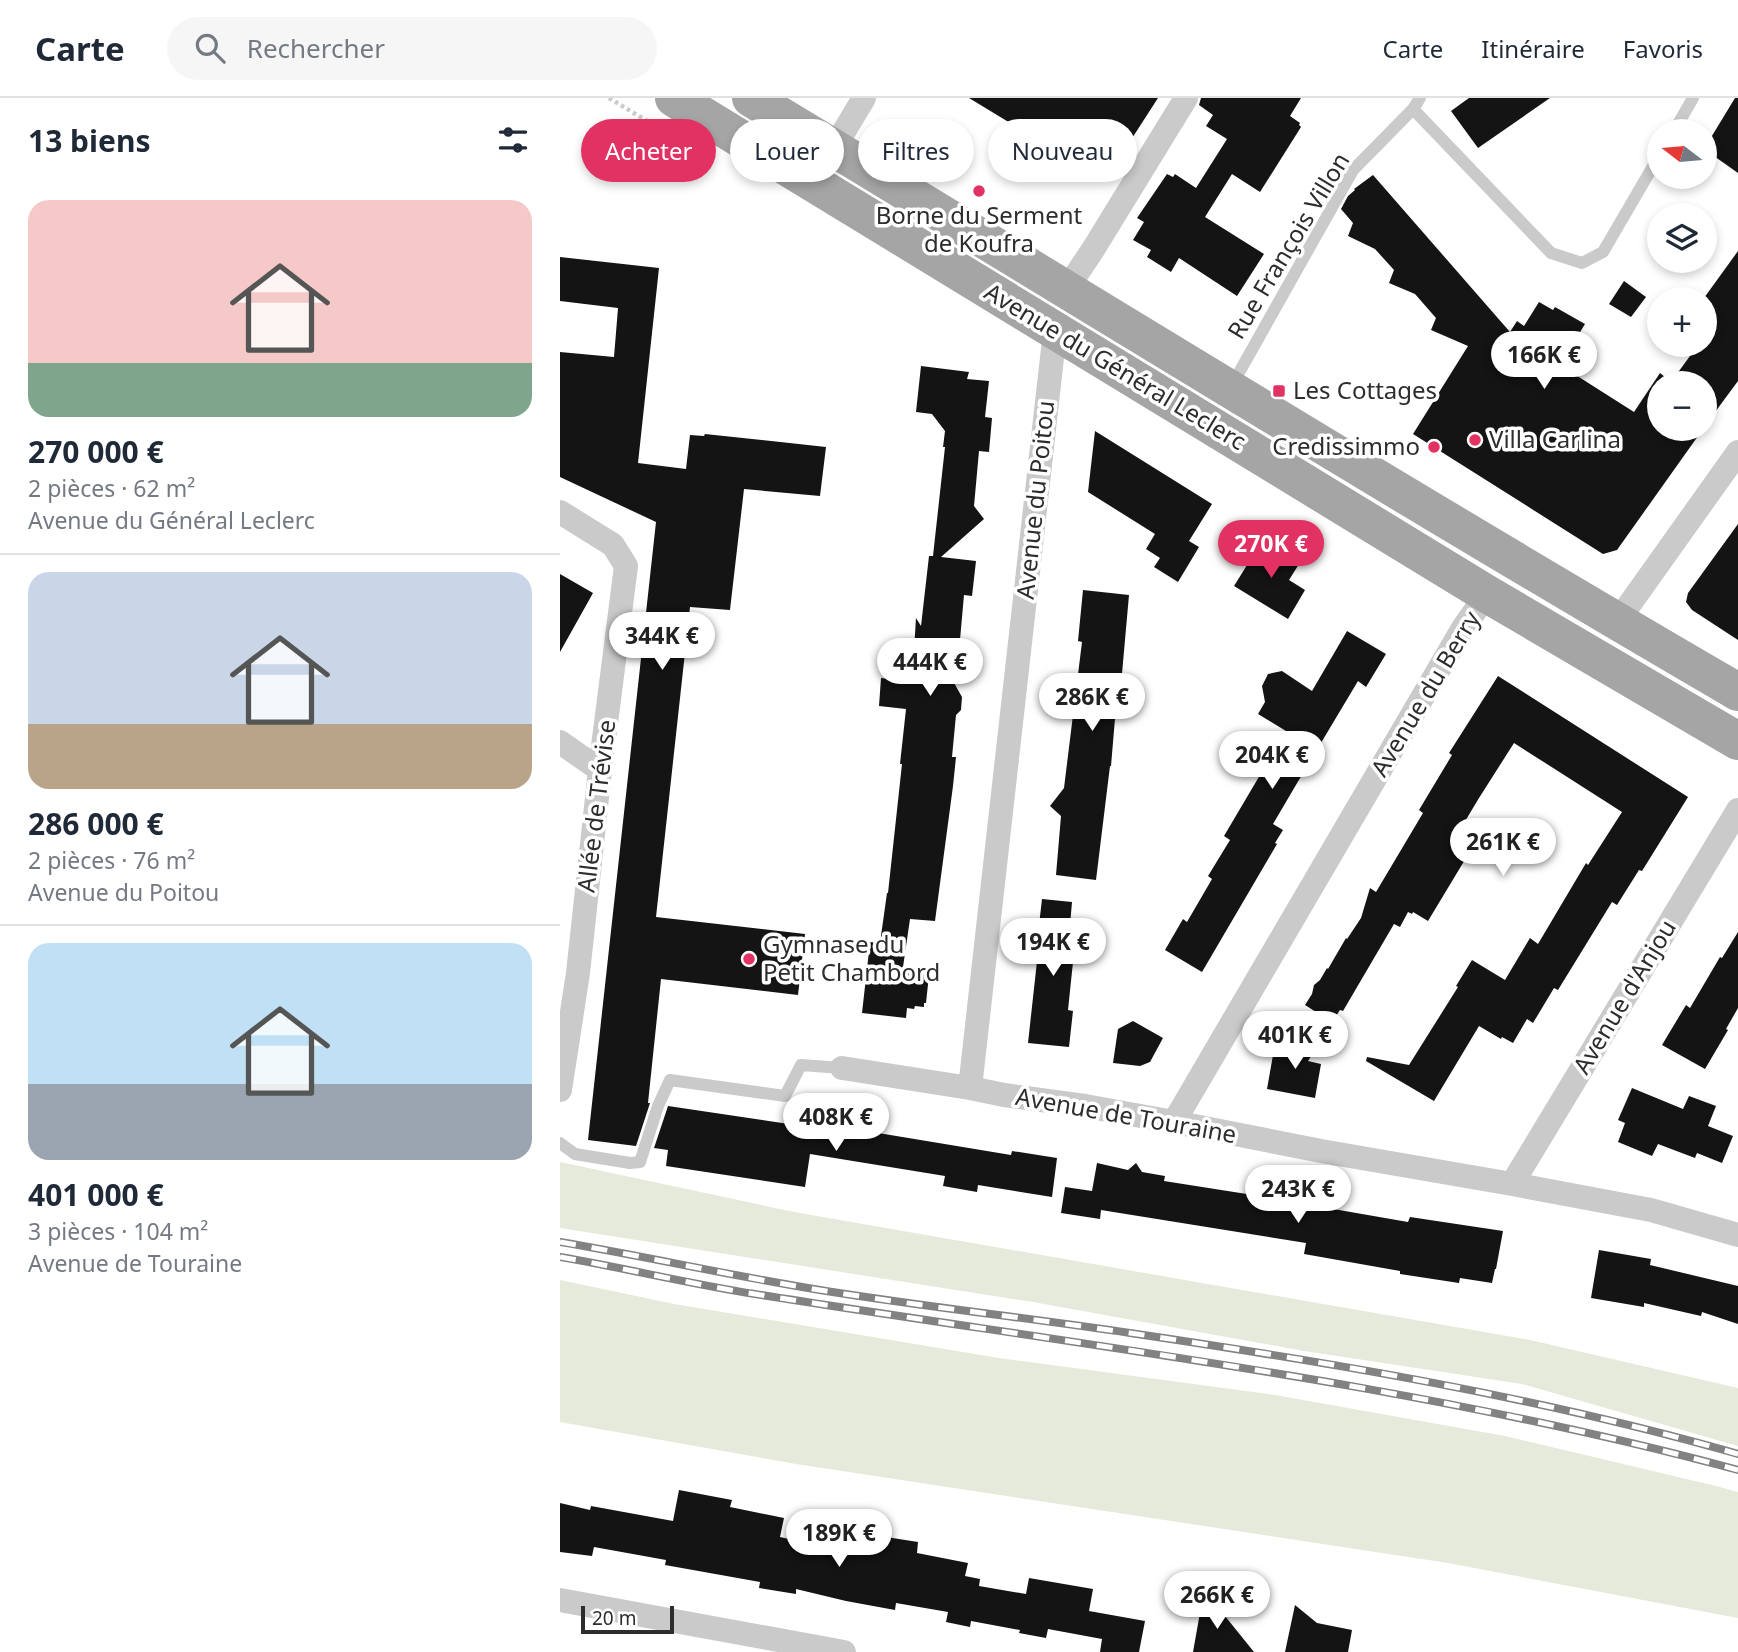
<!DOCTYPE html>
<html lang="fr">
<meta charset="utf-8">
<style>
:root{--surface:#fff;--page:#f6f6f7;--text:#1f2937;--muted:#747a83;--line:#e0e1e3;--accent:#e23163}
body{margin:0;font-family:"Noto Sans",sans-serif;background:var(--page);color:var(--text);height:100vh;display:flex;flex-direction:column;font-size:26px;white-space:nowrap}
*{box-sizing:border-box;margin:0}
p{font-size:23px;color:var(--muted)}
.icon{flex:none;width:38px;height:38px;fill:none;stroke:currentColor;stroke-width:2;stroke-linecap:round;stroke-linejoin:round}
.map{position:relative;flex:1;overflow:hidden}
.drawer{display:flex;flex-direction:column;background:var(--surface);width:560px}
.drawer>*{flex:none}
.hud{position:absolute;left:21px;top:21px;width:665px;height:63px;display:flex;gap:14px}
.needle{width:46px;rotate:286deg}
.tools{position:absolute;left:1087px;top:21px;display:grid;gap:14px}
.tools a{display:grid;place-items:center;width:70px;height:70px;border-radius:50%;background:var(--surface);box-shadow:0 4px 10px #0003;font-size:35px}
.scale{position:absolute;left:21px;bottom:18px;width:93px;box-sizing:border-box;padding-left:7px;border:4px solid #2d2d2d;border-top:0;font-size:19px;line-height:24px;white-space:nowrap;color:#2d2d2d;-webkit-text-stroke:5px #fff;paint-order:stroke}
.price{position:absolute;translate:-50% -60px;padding:0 16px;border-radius:24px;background:#fff;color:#222;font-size:23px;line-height:46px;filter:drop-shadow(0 2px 4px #0008)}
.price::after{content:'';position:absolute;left:50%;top:42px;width:21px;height:16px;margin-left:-10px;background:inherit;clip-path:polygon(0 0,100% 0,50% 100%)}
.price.active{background:var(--accent);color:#fff}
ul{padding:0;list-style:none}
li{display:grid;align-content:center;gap:14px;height:371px;padding:0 28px}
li+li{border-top:2px solid var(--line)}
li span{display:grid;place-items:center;height:217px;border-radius:21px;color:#555}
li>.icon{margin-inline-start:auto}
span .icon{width:126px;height:126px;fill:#fffc;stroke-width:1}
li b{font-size:30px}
h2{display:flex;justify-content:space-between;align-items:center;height:84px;padding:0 28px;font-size:30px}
.pill{padding:0 24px;border-radius:32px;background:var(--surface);box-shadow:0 4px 10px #0003;font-size:24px;line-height:63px}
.pill.active{background:var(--accent);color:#fff}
header{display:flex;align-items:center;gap:42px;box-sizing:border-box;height:98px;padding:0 35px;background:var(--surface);border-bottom:2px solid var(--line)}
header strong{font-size:33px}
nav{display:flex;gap:38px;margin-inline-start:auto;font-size:24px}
.search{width:490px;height:63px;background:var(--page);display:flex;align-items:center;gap:18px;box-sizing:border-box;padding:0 24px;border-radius:38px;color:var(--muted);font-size:26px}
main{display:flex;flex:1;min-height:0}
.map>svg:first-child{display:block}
</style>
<header>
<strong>Carte</strong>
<div class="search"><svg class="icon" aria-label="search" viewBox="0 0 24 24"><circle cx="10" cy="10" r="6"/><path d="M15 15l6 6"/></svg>Rechercher</div>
<nav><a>Carte</a><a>Itinéraire</a><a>Favoris</a></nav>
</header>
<main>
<section class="drawer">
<h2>13 biens<svg class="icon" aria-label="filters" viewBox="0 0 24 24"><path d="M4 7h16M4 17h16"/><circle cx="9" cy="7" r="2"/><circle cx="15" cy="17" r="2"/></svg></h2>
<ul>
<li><span style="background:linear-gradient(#f6c9c9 75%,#7fa58c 0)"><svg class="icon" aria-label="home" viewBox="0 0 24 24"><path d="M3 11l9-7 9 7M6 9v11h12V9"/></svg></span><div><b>270 000 €</b><p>2 pièces · 62 m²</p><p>Avenue du Général Leclerc</p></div></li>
<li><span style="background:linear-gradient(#c9d6e8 70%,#b9a48a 0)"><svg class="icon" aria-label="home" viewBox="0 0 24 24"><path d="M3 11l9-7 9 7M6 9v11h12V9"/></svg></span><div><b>286 000 €</b><p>2 pièces · 76 m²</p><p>Avenue du Poitou</p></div></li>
<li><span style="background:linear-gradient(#bfe0f5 65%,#9aa5b1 0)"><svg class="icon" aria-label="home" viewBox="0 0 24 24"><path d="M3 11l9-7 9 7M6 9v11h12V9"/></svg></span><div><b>401 000 €</b><p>3 pièces · 104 m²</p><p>Avenue de Touraine</p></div></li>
</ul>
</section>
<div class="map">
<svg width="1178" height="1554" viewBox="0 0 1178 1554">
<rect width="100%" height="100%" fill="#fff"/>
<!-- green -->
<path fill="#e6eada" d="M0,1064l234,50 736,128 208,48v58l-216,-62 -218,-33 -271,-49 -473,-74z
M0,1182l114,24 325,54 276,37 230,41 211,50 22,6v126l-290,-55 -652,-99 -236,-42z"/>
<!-- building -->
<path fill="#141414" d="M409,0h189l-40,62 -32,9z
M641,0h100l-11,18 10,7 -1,2 2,2 -41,65 -28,-18 -27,43 59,37 -27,42 -58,-38 -8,14 -24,-15 4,-7 -18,-10 11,-18 -7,-4 30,-44 6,3 2,-3 21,14 31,-49 -21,-13 7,-11 -14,-10z
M909,0h81l-72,50 -27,-37z
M1175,0h3v75l-34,-24z
M813,77l137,157 7,-11 7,5 15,-24 14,8 2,-3 30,17 -25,41 74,47 26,-39 11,9 27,-37h6v-9l11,-15 -11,-8v-15l34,-47v130l-34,46v-44h-45v46h44l-86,121 -14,4 -190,-120 55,-88 -37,-16 5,-12 -21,-24 -26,-11 5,-13 -19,-21 -27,-13 5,-13 -12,-14 7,-13 7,-6 -1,-1z
M0,159l99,11 -21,195 48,6 4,-34 14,1 1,-2 121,13 -6,49 -76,-7 -14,121 -40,-3 -34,310 149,17 -7,61 -137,-16 -13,124h2l-14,43 -48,-6 68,-618 -96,-45v-125l54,5 4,-49 -58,-7z
M1064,183l22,16 -15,20 -22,-13z
M361,268l48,6 -2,7 22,2 -4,36 7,1 -3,34 -10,-1 -5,55 10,13 -43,38 35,4 -4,35 -8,-1 -6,67 -17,-2 21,37 -1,13 -5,5 -4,42h4l-3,29 -18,135 -25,-2 -7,48 25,3 -1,5h2l-3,28h-2v4l-9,-1 -1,3 -7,-1 -1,10 -44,-5 8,-71 10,1 7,-50h1l14,-129h-2l6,-55 -27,-3 2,-28 31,4 4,-64 5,8 8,-70h4l12,-109h-2l2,-16 -13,-17 -16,-2z
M535,333l117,73 -23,37 10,6 -21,35 -24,-15 6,-9 -14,-9 9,-15 -67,-42z
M1178,426v116l-46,-30 -6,-8 2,-9z
M702,443l37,23 -10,16 16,10 -17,29 -54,-33z
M0,476l33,19 -33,59z
M523,492l46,5 -9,101 -3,-1 -6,71h-1l-14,114 -40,-5 5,-59 -11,-10 14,-18 18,-146 -4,-1z
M787,533l39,23 -20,33 -8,-6 -55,92 -30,51 10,6 -8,13 2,1 -75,128 -37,-22 18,-31 4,3 25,-43 -4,-3 22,-36 -6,-4 62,-105 -28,-17 7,-12 -3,-16 6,-12 14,-3 30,20z
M938,578l190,121 -46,74 -3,-1 -22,35 -5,-3 -54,88 -4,-2 -21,35 -6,-4 -14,24 -11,-6 -1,2 -22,-13 -45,75 -68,-40 1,-4 42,8 49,-78 -2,-1 16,-26 33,20 25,-42 8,6 48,-81 2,2 34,-53 -108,-69 -35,55 -27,45 17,10 -41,68 -15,-9 -1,2 -4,-2 -8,15 -6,-3 -51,87 -3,-1 -8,12 -27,-17 7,-11 2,-9 6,-5 7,-12 1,1 18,-31 1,1 14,-21 9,-30 6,4 47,-79 -4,-3 33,-55 -3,-2z
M482,801l30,3 -5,59 6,1 -5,48 5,1 -4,36 -41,-4 12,-109h-2z
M1178,834v76l-12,21 2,1 -23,39 -43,-24 24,-40 4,3 30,-51 2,1z
M573,923l30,17 -13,24 -10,4 -27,-3 5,-34z
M722,943l35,6 -9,14 13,3 -6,34 -48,-9 6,-34 6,1z
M1072,990l51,21 6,-13 27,10 -8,20 25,10 -11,27 -25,-10 -2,5 -37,-14 -6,12 -34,-14 7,-19 -7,-3z
M108,1008l161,24 1,-5 181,30 1,-4 45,7 -5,39 -74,-12 -1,7 -34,-6 2,-10 -135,-22 -5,33 -139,-21 2,-16 -14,-2z
M537,1065l31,7 8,-7 6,9 23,4 -1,5 89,14 155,27 2,-5 93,14 -7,38h-1l-3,14 -32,-5 -1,5 -59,-9v-3l-96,-17 2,-11 -205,-33 -1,9 -39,-6 4,-26 27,4z
M1039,1152l52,9 -1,6 88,21v38l-36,-12 -1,4 -57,-13v4l-53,-9z
M119,1392l53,10 -2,7 54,11 -4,19 75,17 1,-6 9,1 2,-15 51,8 -1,11 51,10 -3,13 15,3 -1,7 47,8 3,-16 64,11 -4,22 56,10 -6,31h-39l2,-13 -54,-10 -2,9 -27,-5 1,-3 -49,-9 -1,6 -24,-5 2,-10 -52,-9 -1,7 -49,-9 -50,-12v5l-37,-6 1,-6 -95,-17 1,-5 -72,-13 -2,9 -32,-4v-49l30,7 1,-4 82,15z
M644,1492l50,62h-61z
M735,1507l22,18 35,7 -4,22h-63z"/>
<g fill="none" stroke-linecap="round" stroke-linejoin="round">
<!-- path -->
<path stroke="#cacaca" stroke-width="4.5" stroke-dasharray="3.5 3.5" stroke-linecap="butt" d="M49,0l38,23"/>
<!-- service -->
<path stroke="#cacaca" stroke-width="12" d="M853,11l138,144 31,10 21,-11 56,-96
M1114,33l19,-33
M672,287l121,-215 60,-61 7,-11
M0,1045l15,11 55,9 10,-1 18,-56 12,-26 115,16 16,-31 41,3"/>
<!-- minor -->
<path stroke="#cacaca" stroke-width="24" d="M274,50l30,-50
M506,192l28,-42 92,-150
M0,414l53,33 13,21 -26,204 -22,203 -18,117
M1057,524l121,-170
M0,644l40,28
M282,970l128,20 34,7 81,11 89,16 147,29 191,33 139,26 87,25
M410,990l85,-757
M614,1024l289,-494 24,-34
M952,1086l226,-374
M0,1502l284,52"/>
<!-- primary -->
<path stroke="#a5a5a5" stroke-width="38" d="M114,0l813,496 251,147
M191,0c329,199 655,401 987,594"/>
<!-- rail casing -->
<g stroke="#828282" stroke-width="8">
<path id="rail" d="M0,1144c89,15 177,35 266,49 101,16 203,27 304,42 204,30 409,64 608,121
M0,1159c65,11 130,27 195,37 329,52 661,89 983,176"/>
</g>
<!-- rail -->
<use href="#rail" stroke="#fff" stroke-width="5" stroke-dasharray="16" stroke-linecap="butt"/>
</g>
<!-- markers -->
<g fill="#e23163" stroke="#fff" stroke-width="2.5">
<circle cx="419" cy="93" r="7"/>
<rect x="712" y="286" width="14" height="14" rx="3.5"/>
<circle cx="915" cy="342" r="7"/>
<circle cx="874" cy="349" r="7"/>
<circle cx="189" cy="861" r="7"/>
</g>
<g text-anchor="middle" stroke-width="7" stroke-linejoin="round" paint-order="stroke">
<!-- poi labels -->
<g font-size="24" fill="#2d2d2d" stroke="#fff" text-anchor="start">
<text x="419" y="126" text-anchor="middle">Borne du Serment<tspan x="419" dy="28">de Koufra</tspan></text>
<text x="733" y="301">Les Cottages</text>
<text x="929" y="350">Villa Carlina</text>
<text x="860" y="357" text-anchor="end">Credissimmo</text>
<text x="203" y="855">Gymnase du<tspan x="203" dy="28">Petit Chambord</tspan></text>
</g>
<!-- street labels -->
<g font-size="24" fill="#2d2d2d" stroke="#fff">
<text transform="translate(729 148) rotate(-59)" y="8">Rue François Villon</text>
<text transform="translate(555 269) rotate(31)" y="8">Avenue du Général Leclerc</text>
<text transform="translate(476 402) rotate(-84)" y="8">Avenue du Poitou</text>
<text transform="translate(866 596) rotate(-59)" y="8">Avenue du Berry</text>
<text transform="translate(37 708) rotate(-83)" y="8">Allée de Trévise</text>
<text transform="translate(1065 899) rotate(-59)" y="8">Avenue d'Anjou</text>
<text transform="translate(566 1018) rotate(10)" y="8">Avenue de Touraine</text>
</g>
</g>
</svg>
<div class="tools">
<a><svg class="needle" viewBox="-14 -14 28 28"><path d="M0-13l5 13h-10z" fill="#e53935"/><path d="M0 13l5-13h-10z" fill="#747a83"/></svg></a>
<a><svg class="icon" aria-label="layers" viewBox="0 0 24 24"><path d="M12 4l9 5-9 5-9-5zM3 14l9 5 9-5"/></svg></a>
<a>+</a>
<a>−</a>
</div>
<div class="scale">20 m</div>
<b class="price" style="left:984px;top:293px">166K €</b>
<b class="price active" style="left:711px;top:482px">270K €</b>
<b class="price" style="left:102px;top:574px">344K €</b>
<b class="price" style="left:370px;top:600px">444K €</b>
<b class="price" style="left:532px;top:635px">286K €</b>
<b class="price" style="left:712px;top:693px">204K €</b>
<b class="price" style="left:943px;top:780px">261K €</b>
<b class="price" style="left:493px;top:880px">194K €</b>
<b class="price" style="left:735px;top:973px">401K €</b>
<b class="price" style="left:276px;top:1055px">408K €</b>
<b class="price" style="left:738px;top:1127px">243K €</b>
<b class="price" style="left:279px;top:1471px">189K €</b>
<b class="price" style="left:657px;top:1533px">266K €</b>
<div class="hud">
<a class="pill active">Acheter</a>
<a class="pill">Louer</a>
<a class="pill">Filtres</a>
<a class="pill">Nouveau</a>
</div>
</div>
</main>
